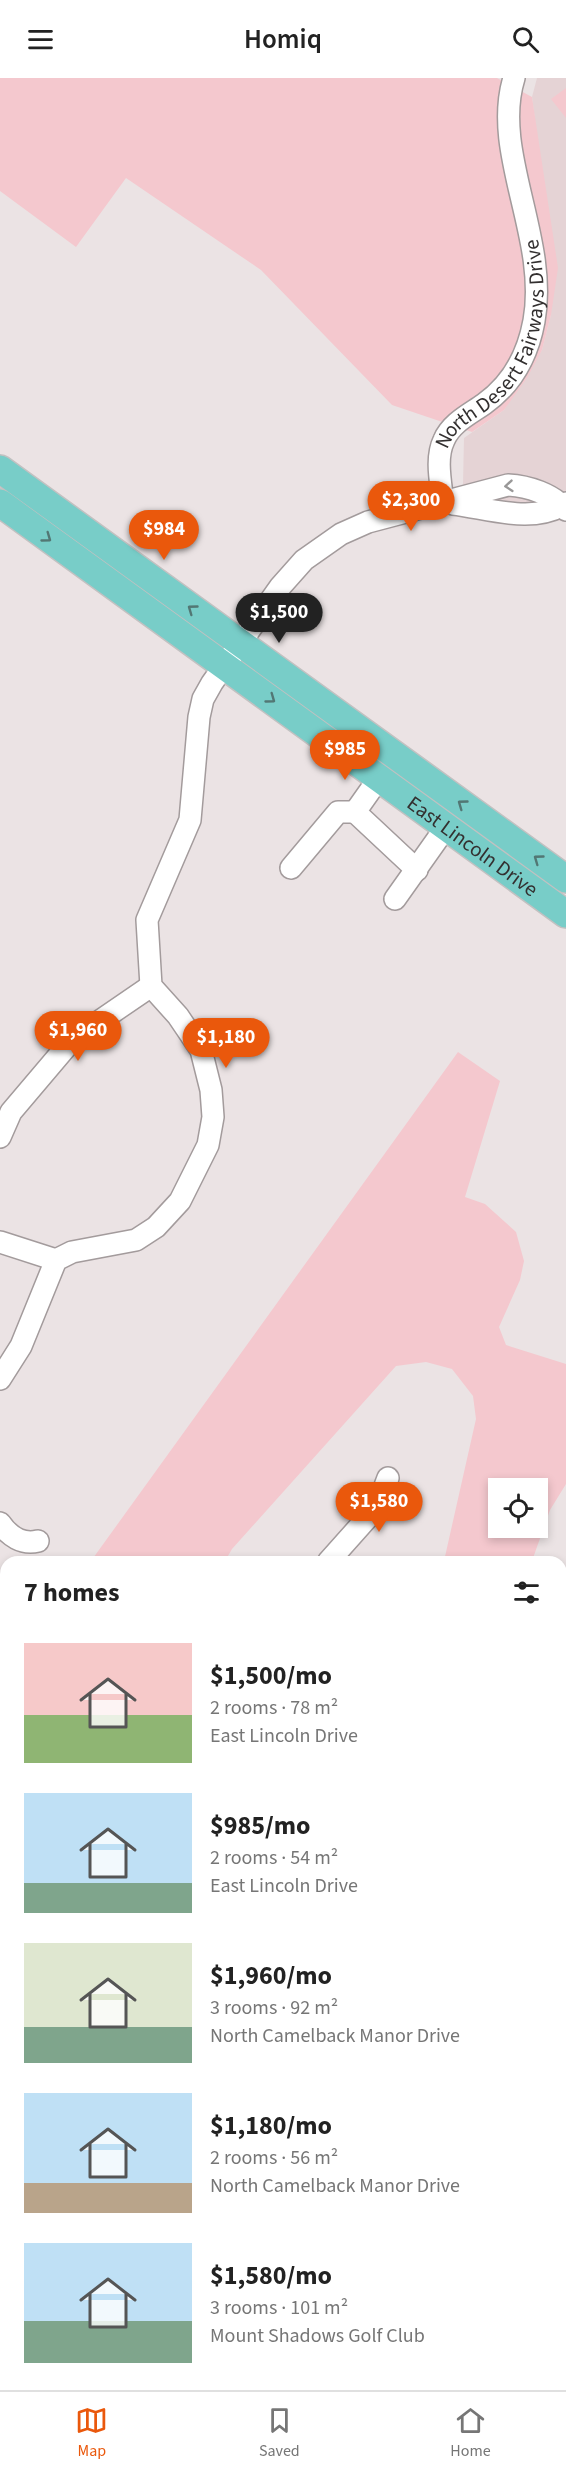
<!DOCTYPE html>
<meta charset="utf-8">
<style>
:root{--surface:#fff;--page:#f6f6f6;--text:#222;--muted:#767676;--line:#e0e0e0;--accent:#ea580c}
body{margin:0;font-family:"Source Sans 3",sans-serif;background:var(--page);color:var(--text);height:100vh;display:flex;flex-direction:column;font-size:22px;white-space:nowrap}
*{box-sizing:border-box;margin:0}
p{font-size:20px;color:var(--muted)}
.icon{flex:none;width:33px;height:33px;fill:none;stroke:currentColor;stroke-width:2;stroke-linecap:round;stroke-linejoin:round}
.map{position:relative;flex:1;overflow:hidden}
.details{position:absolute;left:0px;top:1478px;width:567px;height:836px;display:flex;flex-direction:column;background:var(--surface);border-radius:18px 18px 0 0;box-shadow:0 3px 9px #0003}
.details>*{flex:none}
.controls{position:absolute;left:488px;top:1400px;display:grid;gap:12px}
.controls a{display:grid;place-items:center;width:60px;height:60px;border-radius:0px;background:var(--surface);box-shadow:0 3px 9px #0003;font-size:30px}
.price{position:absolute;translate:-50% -51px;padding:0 14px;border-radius:21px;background:var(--accent);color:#fff;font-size:20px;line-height:39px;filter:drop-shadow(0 2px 3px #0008)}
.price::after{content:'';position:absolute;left:50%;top:36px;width:18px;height:14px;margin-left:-9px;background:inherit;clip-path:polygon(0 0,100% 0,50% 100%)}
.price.on{background:#222;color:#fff}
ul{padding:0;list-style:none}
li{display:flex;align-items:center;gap:18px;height:150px;padding:0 24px}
li span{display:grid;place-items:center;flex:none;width:168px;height:120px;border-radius:0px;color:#555}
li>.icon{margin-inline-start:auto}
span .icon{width:72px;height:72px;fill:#fffc;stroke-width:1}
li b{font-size:26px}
h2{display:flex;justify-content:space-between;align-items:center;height:72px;padding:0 24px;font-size:26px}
header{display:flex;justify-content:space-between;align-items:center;height:78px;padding:0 24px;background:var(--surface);font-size:27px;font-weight:600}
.tabs{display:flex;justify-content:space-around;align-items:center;height:84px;border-top:2px solid var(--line);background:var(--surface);font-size:16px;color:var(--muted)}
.tabs a{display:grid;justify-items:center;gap:3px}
.tabs .on{color:var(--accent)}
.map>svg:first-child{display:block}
</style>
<header><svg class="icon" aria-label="menu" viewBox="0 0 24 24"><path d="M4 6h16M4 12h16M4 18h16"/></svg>Homiq<svg class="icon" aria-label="search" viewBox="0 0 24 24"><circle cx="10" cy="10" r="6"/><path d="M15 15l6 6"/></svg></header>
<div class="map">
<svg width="566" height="2312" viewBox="0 0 566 2312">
<rect width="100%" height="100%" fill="#ebe3e4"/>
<!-- built -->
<path fill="#e5d3d5" d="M537,0h29v443l-60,-2 -43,-35 1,-46 40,-28 38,-60 9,-35 -10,-148 -9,-70z"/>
<!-- green -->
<path fill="#f4c8ce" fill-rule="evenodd" d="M0,0h497l35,19 26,171 -7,47 -9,35 -15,28 -23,32 -32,22 -80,-27 -131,-135 -135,-92 -50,69 -76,-56z
M566,10v30l-15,-19z
M458,974l42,29 -35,116 20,7 31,28 8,29 -4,19 -21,47 7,18 60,19v120l-16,26 -18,51h-88l32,-142 -3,-23 -21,-27 -26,-7 -30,4 -164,183 -7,12h-134zM498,1410h39v39h-39z
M6,1602v140l-6,11v-143z
M6,2100v207h160l-2,5h-164v-206z
M566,2178v134h-214l1,-5h208v-127z"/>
<!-- water -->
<path fill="#4ab8b0" d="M0,2245l6,4v58h115l2,5h-123v-23l3,-3 3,-10 -6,-6z"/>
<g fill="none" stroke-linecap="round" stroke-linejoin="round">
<!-- minor casing -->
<g stroke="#a39b9c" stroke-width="24">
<g id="minor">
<path id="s1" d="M443,425c-2,-20 -8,-45 1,-63 7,-17 26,-26 40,-36 28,-20 44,-50 50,-83 15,-83 -43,-169 -20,-243"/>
<path d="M453,426c35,4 81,21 113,-1"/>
<path d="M379,700l-24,34 62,58"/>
<path d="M291,790l47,-56h17"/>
<path d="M395,821l51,-72"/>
<path d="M0,1059l11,-25 61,-72 79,-54"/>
<path d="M0,1164l56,18"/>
<path d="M0,1301l21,-33 35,-86 16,-8 64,-12 20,-13 24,-26 28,-56 5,-28 -2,-27 -10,-40 -23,-34 -27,-30 -4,-66 43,-100 9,-103 4,-18 9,-16 68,-96 24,-27 37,-26 27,-12 140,-37c20,1 45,9 58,25"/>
<path d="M0,1445c9,13 22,22 38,18"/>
<path d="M328,1484l49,-55 11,-29"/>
<path d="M561,1675l5,-8"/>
<path d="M561,1817l5,4"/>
<path d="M0,1972l6,-6"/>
<path d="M561,2085l5,-3"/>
<path d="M256,2312l1,-5"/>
</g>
</g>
<!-- major casing -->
<g stroke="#c2c1c1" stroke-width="30">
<g id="major">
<path d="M0,391l566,410"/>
<path id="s2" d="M0,425l566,411"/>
</g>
</g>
<!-- minor -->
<use href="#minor" stroke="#fff" stroke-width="21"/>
<!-- major -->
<use href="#major" stroke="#78cdc8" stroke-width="27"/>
</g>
<!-- one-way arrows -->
<defs><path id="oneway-chevron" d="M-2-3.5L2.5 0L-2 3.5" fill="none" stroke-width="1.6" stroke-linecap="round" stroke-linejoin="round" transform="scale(1.5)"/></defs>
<use stroke="#999898" href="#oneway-chevron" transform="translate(509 408) rotate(175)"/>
<g stroke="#527774">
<use href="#oneway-chevron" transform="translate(47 460) rotate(36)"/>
<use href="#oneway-chevron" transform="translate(192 531) rotate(-144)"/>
<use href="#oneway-chevron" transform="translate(271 621) rotate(36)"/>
<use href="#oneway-chevron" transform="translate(462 726) rotate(-144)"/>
<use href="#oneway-chevron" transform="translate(538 781) rotate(-144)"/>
</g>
<g text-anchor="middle" stroke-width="6" stroke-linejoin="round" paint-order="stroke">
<!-- street labels -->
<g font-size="21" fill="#333030" stroke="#f9f0f1">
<text dy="7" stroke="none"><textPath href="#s1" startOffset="178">North Desert Fairways Drive</textPath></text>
<text dy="7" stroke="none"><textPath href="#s2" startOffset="584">East Lincoln Drive</textPath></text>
</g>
</g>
</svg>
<div class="controls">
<a><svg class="icon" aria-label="locate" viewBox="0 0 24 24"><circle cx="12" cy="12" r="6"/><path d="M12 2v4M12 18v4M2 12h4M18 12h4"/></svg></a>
</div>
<b class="price" style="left:411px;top:454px">$2,300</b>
<b class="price" style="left:164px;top:483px">$984</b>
<b class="price on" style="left:279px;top:566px">$1,500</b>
<b class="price" style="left:345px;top:703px">$985</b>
<b class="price" style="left:78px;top:984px">$1,960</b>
<b class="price" style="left:226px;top:991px">$1,180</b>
<b class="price" style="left:379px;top:1455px">$1,580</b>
<section class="details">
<h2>7 homes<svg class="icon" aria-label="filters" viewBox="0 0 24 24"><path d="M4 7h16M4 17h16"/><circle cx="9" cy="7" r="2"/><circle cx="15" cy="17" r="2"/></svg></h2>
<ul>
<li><span style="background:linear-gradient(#f6c9c9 60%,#8fb573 0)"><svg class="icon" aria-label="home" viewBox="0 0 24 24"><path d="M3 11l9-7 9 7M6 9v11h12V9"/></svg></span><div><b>$1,500/mo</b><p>2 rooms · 78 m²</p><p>East Lincoln Drive</p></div></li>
<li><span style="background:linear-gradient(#bfe0f5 75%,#7fa58c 0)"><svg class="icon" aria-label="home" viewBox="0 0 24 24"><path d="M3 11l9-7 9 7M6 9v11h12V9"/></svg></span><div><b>$985/mo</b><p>2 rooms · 54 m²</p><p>East Lincoln Drive</p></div></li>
<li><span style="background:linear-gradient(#dfe7d0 70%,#7fa58c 0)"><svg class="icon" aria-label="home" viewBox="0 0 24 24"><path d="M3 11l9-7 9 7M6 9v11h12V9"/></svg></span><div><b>$1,960/mo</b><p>3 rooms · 92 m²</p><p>North Camelback Manor Drive</p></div></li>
<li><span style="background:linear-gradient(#bfe0f5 75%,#b9a48a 0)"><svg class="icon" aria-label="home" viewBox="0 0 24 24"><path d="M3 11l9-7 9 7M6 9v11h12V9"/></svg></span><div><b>$1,180/mo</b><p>2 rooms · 56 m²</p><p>North Camelback Manor Drive</p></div></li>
<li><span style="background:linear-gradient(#bfe0f5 65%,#7fa58c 0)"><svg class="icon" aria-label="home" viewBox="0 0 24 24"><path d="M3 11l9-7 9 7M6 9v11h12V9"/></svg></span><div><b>$1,580/mo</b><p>3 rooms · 101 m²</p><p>Mount Shadows Golf Club</p></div></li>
</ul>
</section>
</div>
<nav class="tabs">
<a class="on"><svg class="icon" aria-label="map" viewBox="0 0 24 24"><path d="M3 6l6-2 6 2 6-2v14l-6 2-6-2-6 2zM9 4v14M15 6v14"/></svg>Map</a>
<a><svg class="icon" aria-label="saved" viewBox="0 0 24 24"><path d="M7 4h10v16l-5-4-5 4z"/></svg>Saved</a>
<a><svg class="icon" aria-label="home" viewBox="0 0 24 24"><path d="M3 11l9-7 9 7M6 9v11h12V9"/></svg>Home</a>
</nav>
